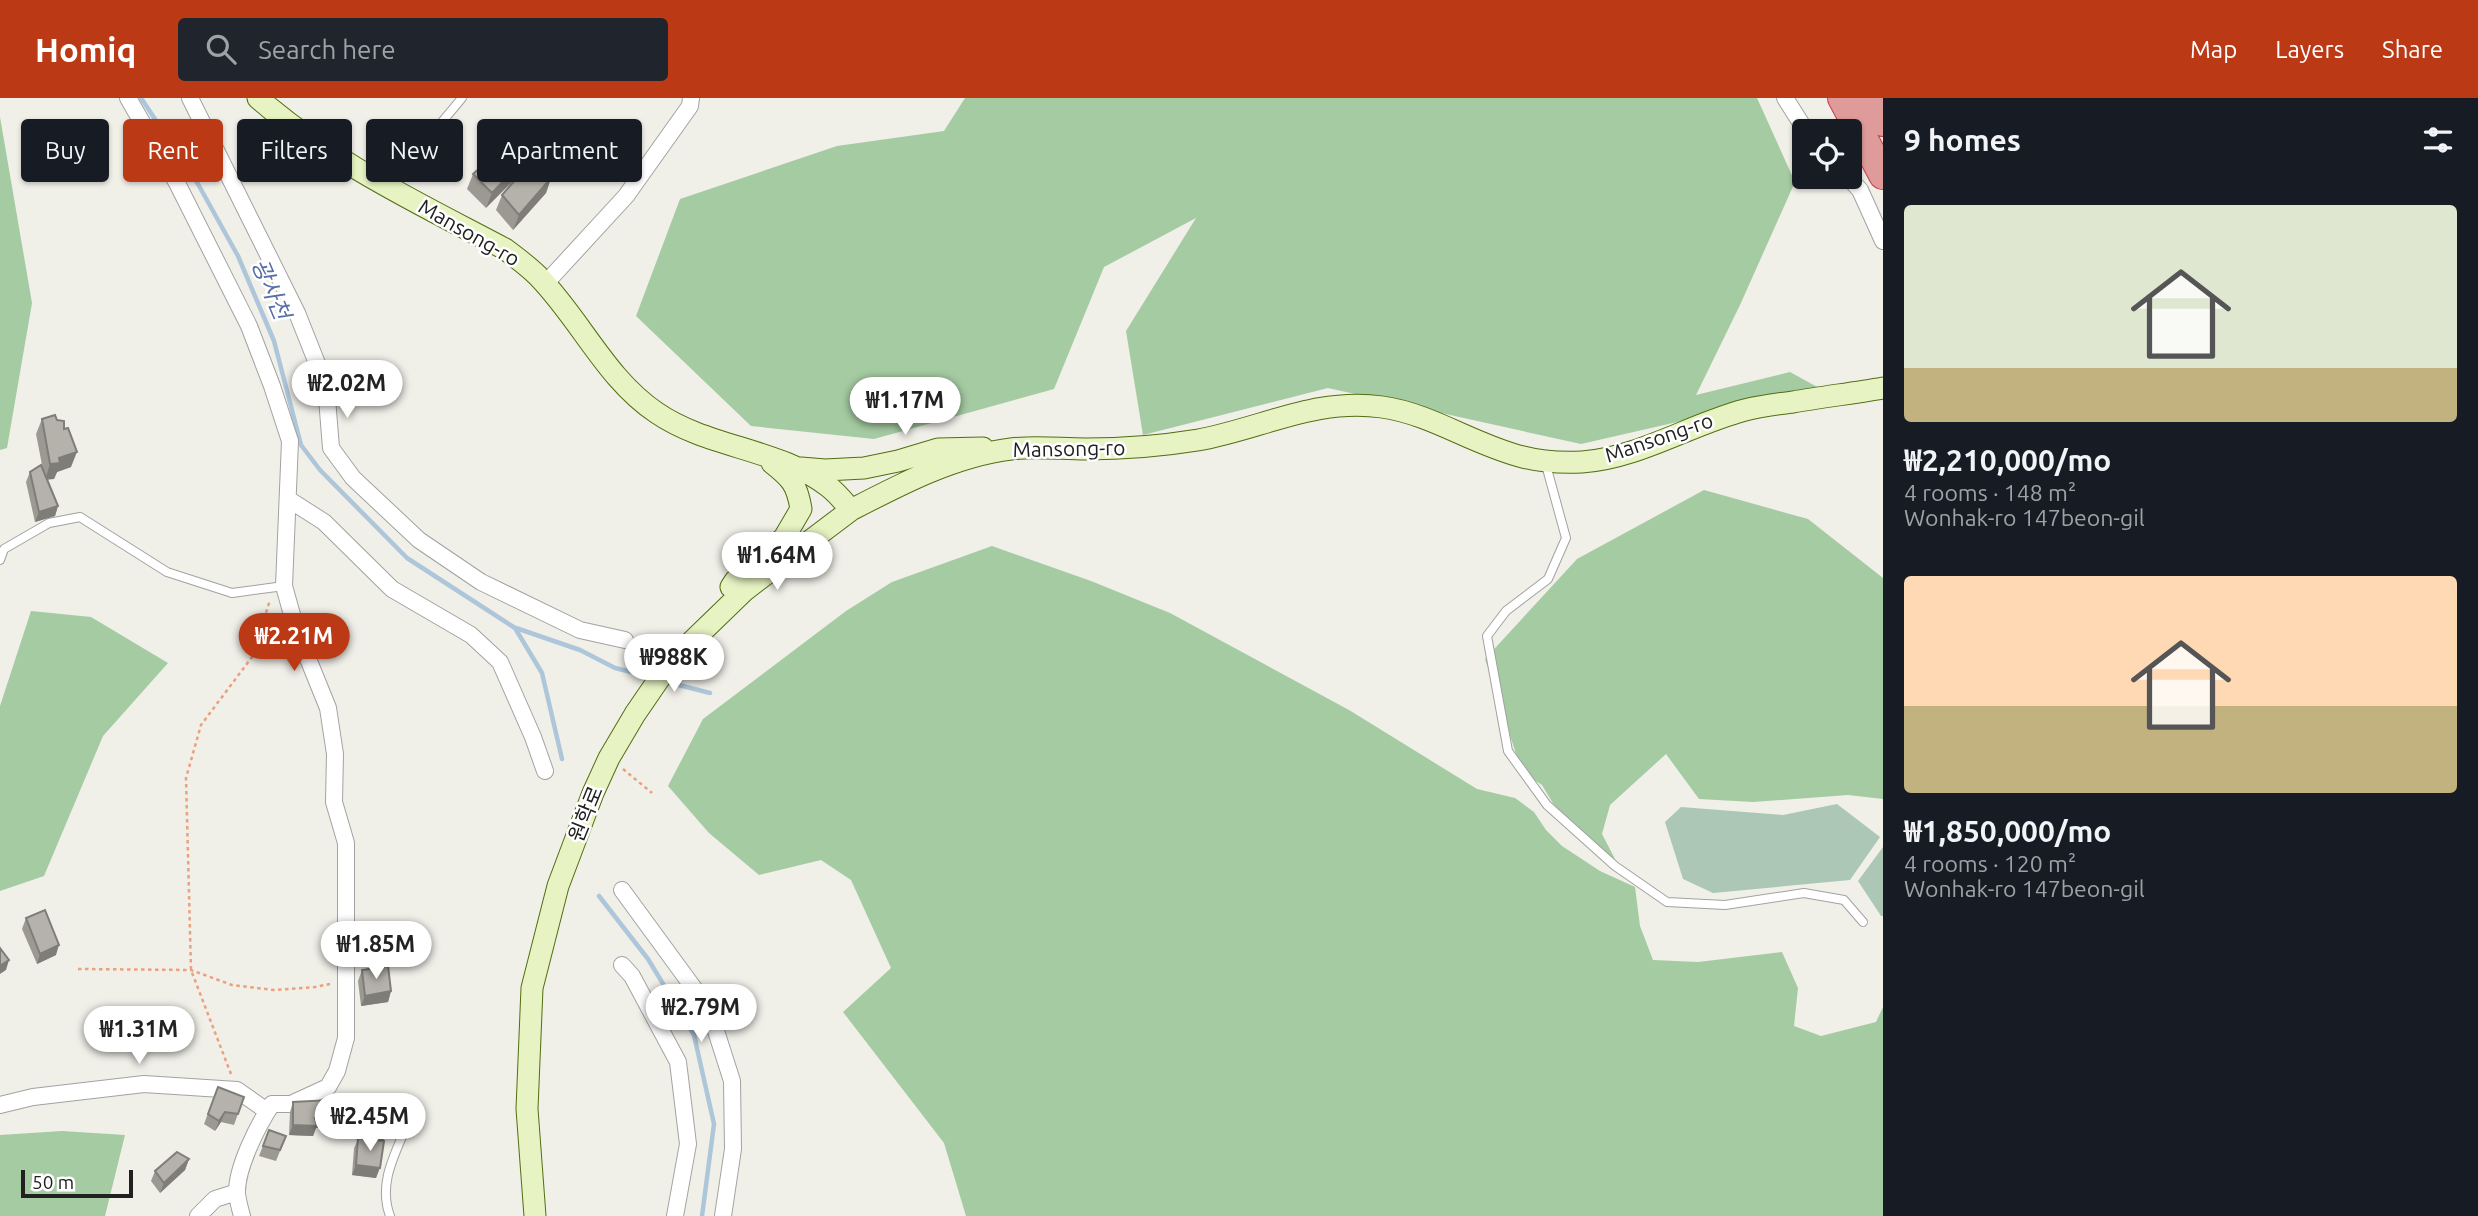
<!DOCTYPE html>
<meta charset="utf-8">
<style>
:root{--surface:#171b24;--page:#20242c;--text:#f1f3f6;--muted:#9ea1a6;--accent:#bc3916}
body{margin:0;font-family:Ubuntu,"Noto Sans KR",sans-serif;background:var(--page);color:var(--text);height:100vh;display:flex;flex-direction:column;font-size:26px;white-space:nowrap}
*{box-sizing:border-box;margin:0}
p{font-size:23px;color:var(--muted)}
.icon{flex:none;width:38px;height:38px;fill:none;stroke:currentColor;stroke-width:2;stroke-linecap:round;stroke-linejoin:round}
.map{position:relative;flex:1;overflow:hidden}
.side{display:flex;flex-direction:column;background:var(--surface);width:595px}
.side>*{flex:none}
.guide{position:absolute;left:21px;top:21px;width:665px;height:63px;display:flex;gap:14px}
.fabs{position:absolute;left:1792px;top:21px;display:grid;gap:14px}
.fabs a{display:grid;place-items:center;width:70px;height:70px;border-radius:7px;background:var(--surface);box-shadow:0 2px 5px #0004;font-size:35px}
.scale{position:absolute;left:21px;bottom:18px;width:112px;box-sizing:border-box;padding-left:7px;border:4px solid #212121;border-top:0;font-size:19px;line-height:24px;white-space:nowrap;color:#212121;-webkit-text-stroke:5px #fff;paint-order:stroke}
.price{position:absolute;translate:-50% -60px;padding:0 16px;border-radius:24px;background:#fff;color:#222;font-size:23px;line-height:46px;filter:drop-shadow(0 2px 4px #0008)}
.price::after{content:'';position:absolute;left:50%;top:42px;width:21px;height:16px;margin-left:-10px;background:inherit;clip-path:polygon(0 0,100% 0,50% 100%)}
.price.active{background:var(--accent);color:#fff}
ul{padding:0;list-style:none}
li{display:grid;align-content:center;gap:14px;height:371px;padding:0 21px}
li span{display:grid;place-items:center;height:217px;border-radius:7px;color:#555}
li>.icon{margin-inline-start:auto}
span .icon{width:126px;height:126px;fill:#fffc;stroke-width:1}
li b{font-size:30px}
h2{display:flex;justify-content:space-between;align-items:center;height:84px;padding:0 21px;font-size:30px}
.tag{padding:0 24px;border-radius:7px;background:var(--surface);box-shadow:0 2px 5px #0004;font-size:24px;line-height:63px}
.tag.active{background:var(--accent);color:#fff}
header{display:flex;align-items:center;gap:42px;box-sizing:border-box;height:98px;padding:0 35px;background:var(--accent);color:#fff}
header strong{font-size:33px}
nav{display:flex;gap:38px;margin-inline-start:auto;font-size:24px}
.search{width:490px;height:63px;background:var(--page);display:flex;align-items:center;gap:18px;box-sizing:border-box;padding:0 24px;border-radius:7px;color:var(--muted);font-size:26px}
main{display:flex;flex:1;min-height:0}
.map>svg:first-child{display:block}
</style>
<header>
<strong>Homiq</strong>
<div class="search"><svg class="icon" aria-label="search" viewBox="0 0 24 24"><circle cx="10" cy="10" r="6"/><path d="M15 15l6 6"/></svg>Search here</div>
<nav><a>Map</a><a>Layers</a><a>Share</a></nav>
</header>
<main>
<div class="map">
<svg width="1883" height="1118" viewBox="0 0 1883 1118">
<rect width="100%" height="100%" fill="#f0efe8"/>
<!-- forest -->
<path fill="#a5cba2" d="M965,0h792l38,84 -55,123 -44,90 94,-23 31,17 -240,55 -253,-56 -185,47 -17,-104 70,-113 -92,49 -50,122 -180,50 -123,-13 -115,-110 44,-117 157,-53 107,-15z
M0,19l32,186 -25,145 -7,2z
M1704,392l104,29 75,59v221l-35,-4 -95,7 -54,-3 -33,-45 -56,51 -8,29 13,25 -23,-12 -35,-37 -15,-25 -20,-13 -37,-113 92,-100z
M992,448l99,35 79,32 179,97 128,79 38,9 19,14 12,18 16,16 38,25 35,16 5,39 13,34 45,2 84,-10 16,36 -4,38 27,10 55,-14 7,-15v209h-917l-22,-73 -101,-131 48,-44 -40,-88 -30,-20 -62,15 -50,-42 -41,-47 35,-67 143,-108 46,-29z
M31,513l60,6 77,46 -65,73 -59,140 -44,15v-185z
M62,1033l63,4 -20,81h-105v-81z"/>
<!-- cemetery -->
<path fill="#acc7b6" d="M1837,706l43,33 -30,43 -137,13 -30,-14 -18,-57 16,-15 102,8z
M1883,749v69h-2l-23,-35z"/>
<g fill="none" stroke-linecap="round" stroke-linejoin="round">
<!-- stream -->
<path stroke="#aec6d9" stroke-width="4.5" d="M141,0l57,86 40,72 36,85 27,104 19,25 87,88 108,70 27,45 20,86
M516,530l64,22 35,18 37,9
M667,584l43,11
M599,798l49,63 46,76 20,89 -12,92"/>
<!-- lane casing -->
<g stroke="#a2a2a2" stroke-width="10">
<path id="lane" d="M390,86l72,-86
M1546,367l20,73 -18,41 -42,32 -19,25 21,115 39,54 68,61 52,36 58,3 79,-12 40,7 19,22
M0,462l4,-11 45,-26 31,-6 87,55 65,21 52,-7
M390,1118c-11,-30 2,-56 14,-84"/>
</g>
<!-- street casing -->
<g stroke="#a2a2a2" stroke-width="18">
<path id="street" d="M128,0l49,85 72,143 23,60 18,55 -6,145 12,43 32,79 7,46 -1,48 12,41v195l-9,33 -9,16 -37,17h-19c-14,21 -36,64 -35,90 1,7 3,15 5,22
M190,0l107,215 29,73 5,62 22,30 66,62 62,42 99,48 45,10
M1785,0l21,33
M1848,79l12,13 23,51
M545,186l81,-88 64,-90 1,-8
M288,401l36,23 68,67 79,46 29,27 33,75 12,34
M622,792l87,119 23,72 1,68 -10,67
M622,867l10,11 46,86 10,82 -13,72
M0,1007l33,-8 111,-13 93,6 30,21
M198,1118l17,-17 22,-7"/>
</g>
<!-- secondary casing -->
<g stroke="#516e11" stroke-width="23">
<path id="secondary" d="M258,0c73,64 162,106 247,151 12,9 23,17 33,27 43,44 68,103 119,137 51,35 124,36 172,74 8,6 15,15 22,23 50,-26 103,-54 160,-61 24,-3 50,0 75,0 38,0 75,-3 112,-9 62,-11 119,-43 184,-33 50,7 92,38 141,50 19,5 39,6 59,5 57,-4 109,-38 163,-52 15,-4 32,-6 48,-8 30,-5 60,-9 90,-14
M801,370l24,2 39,-2 34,-7 40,-12 45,-1
M731,489l4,-6 49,-43 17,-29c-4,-25 -10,-31 -29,-46
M535,1118l-8,-107 5,-121 26,-102 35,-93 16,-35 26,-44 24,-35 23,-28 63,-61 106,-80"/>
</g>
<!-- highway casing -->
<g stroke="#c93b4e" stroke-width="30">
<path id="highway" d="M1842,0l41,77
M1869,0l14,24"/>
</g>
<!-- path -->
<path stroke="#eba07e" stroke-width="2.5" stroke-dasharray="3.5 3.5" stroke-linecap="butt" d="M623,671l29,24
M78,871l113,1 41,15 42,5 41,-3 15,-3
M231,976l-40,-104 -5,-192 15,-53 51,-68 18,-57"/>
<!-- lane -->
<use href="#lane" stroke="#fff" stroke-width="8"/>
<!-- street -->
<use href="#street" stroke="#fff" stroke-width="16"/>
<!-- secondary -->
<use href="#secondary" stroke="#e7f3c3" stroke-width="21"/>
<!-- highway -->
<use href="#highway" stroke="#de9b99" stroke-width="28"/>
</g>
<!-- wall -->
<path fill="#9c9993" d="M525,60l-39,50 -19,-19 6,-15z
M551,80l-5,15 -33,37 -17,-20 6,-15z
M42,321l15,1 7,9 7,38 -14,5 -3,7h-7l11,27 -3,10 -20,6 -9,-40 4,-10 13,-2 -7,-36z
M26,820l30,37 -19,9 -15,-35z
M362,872l29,21 -3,11 -27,4 -3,-25z
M218,989l26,10 -10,28 -13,-3 -6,9 -11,-7z
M293,1004l31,26h-8l-3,8 -24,-1 1,-23z
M393,1028l-10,15 -7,37 -24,-3 2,-27 5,-10h-2l4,-11z
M269,1032l17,6 -10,25 -17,-5z
M189,1061l-4,11 -25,23 -9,-12 4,-10z"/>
<!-- shaded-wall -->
<path fill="#7f7d78" d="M525,60l-5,16 -34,34 6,-15z
M551,80l-5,15 -33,37 6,-15z
M77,354l-6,15 -14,5 -3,7 -9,1 5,-16 9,-6z
M58,408l-3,10 -20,6 4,-10z
M59,847l-3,10 -19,9 3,-10z
M9,862l-3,10 -6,4v-8z
M391,893l-3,11 -27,4 4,-10z
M225,1014l-4,10 -6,9 4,-10z
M396,1018l-3,10 -16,22 4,-10z
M315,1020h13l-4,10h-8l-3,8 -24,-1 4,-10z
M189,1061l-4,11 -25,23 4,-10z
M356,1067l24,3 -4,10 -24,-3z"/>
<!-- building -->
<path fill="#b5b2ab" stroke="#7f7d78" stroke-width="2" d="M505,47l20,13 -33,35 -19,-19z
M529,66l22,14 -32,37 -17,-20z
M55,317l2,5 7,1v8l4,-1 9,24 -18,6 1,5 -10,1 -8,-45z
M41,367l17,41 -19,6 -9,-40z
M45,812l14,35 -19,9 -14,-36z
M0,850l9,12 -9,6z
M388,868l3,25 -26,5 -3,-26z
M218,989l26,10 -6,17 -13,-2 -6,9 -11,-7z
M330,1002l-2,18h-13l2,8 -24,-1v-23z
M379,1008l17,10 -15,22 -20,-11z
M269,1032l17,6 -6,14 -17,-4z
M358,1040l26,3 -4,27 -24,-3z
M177,1054l12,7 -25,24 -9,-12z"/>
<g text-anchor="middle" stroke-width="5" stroke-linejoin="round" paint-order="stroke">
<!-- street labels -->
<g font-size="21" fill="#212121" stroke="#fff">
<text transform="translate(469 135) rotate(30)" y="7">Mansong-ro</text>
<text transform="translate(1659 340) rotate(-19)" y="7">Mansong-ro</text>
<text transform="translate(1069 351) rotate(-1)" y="7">Mansong-ro</text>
<text transform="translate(586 716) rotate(-68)" y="7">원학로</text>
</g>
<!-- water labels -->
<g font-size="23" font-style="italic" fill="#576ea7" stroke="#fff">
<text transform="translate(271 191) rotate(67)" y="8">광사천</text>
</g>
</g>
</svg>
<div class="fabs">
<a><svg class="icon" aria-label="locate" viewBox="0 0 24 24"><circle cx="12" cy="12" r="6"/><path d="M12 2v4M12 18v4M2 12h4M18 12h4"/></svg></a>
</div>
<div class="scale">50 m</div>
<b class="price" style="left:347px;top:322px">₩2.02M</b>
<b class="price" style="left:905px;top:339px">₩1.17M</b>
<b class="price" style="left:777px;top:494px">₩1.64M</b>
<b class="price active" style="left:294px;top:575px">₩2.21M</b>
<b class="price" style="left:674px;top:596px">₩988K</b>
<b class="price" style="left:376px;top:883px">₩1.85M</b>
<b class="price" style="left:701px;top:946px">₩2.79M</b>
<b class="price" style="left:139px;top:968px">₩1.31M</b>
<b class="price" style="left:370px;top:1055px">₩2.45M</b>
<div class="guide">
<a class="tag">Buy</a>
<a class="tag active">Rent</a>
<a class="tag">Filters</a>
<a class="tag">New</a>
<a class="tag">Apartment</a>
</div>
</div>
<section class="side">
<h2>9 homes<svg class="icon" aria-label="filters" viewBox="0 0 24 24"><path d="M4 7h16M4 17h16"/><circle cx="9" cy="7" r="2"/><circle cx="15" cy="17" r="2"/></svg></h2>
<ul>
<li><span style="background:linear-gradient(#dfe7d0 75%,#c2b280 0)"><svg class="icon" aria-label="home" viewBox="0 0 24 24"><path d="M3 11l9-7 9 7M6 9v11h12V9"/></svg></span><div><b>₩2,210,000/mo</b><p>4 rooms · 148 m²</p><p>Wonhak-ro 147beon-gil</p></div></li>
<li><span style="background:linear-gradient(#ffd9b3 60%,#c2b280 0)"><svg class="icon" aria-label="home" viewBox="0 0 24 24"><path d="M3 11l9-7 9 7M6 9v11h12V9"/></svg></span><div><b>₩1,850,000/mo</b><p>4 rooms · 120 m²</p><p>Wonhak-ro 147beon-gil</p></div></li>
</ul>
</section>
</main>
